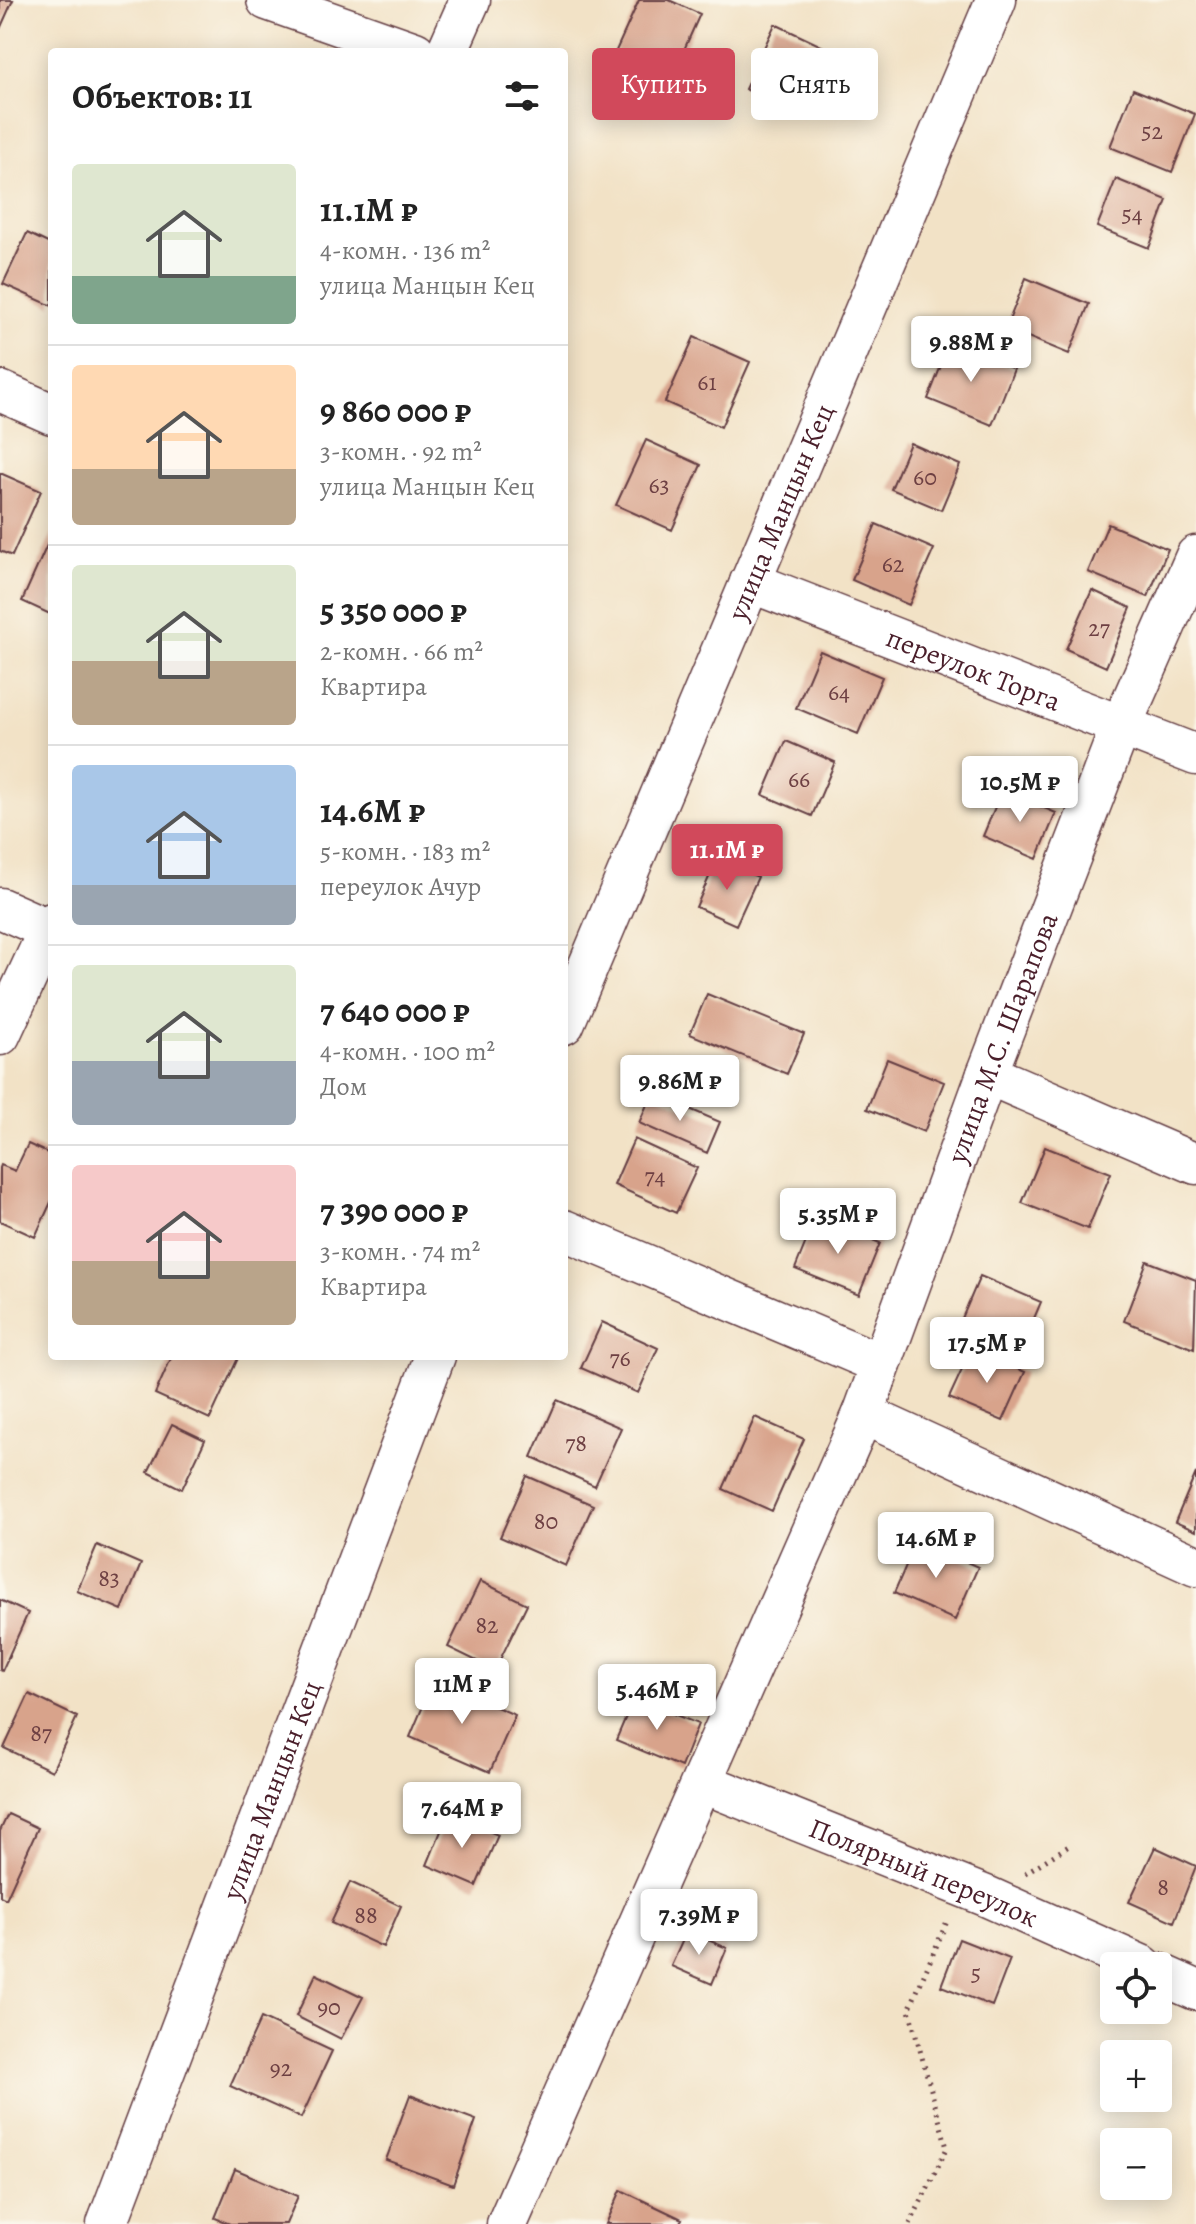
<!DOCTYPE html>
<html lang="ru">
<meta charset="utf-8">
<style>
:root{--surface:#fff;--page:#f2f2f2;--text:#222;--muted:#767676;--line:#e0e0e0;--accent:#d1495b}
body{margin:0;font-family:Alegreya,serif;background:var(--page);color:var(--text);height:100vh;display:flex;flex-direction:column;font-size:30px;white-space:nowrap}
*{box-sizing:border-box;margin:0}
p{font-size:26px;color:var(--muted)}
.icon{flex:none;width:44px;height:44px;fill:none;stroke:currentColor;stroke-width:2;stroke-linecap:round;stroke-linejoin:round}
.map{position:relative;flex:1;overflow:hidden}
.sheet{position:absolute;left:48px;top:48px;width:520px;height:1312px;display:flex;flex-direction:column;background:var(--surface);border-radius:8px;box-shadow:0 4px 20px #0003}
.sheet>*{flex:none}
.hud{position:absolute;left:592px;top:48px;width:484px;height:72px;display:flex;gap:16px}
.buttons{position:absolute;left:1100px;top:1952px;display:grid;gap:16px}
.buttons a{display:grid;place-items:center;width:72px;height:72px;border-radius:8px;background:var(--surface);box-shadow:0 4px 20px #0003;font-size:40px}
.price{position:absolute;translate:-50% -68px;padding:0 18px;border-radius:8px;background:#fff;color:#222;font-size:26px;line-height:52px;filter:drop-shadow(0 2px 4px #0008)}
.price::after{content:'';position:absolute;left:50%;top:48px;width:24px;height:18px;margin-left:-12px;background:inherit;clip-path:polygon(0 0,100% 0,50% 100%)}
.price.current{background:var(--accent);color:#fff}
ul{padding:0;list-style:none}
li{display:flex;align-items:center;gap:24px;height:200px;padding:0 24px}
li+li{border-top:2px solid var(--line)}
li span{display:grid;place-items:center;flex:none;width:224px;height:160px;border-radius:8px;color:#555}
li>.icon{margin-inline-start:auto}
span .icon{width:96px;height:96px;fill:#fffc;stroke-width:1}
li b{font-size:34px}
h2{display:flex;justify-content:space-between;align-items:center;height:96px;padding:0 24px;font-size:34px}
.pill{padding:0 28px;border-radius:8px;background:var(--surface);box-shadow:0 4px 20px #0003;font-size:28px;line-height:72px}
.pill.current{background:var(--accent);color:#fff}
.map>svg:first-child{display:block}
</style>
<div class="map">
<svg width="1196" height="2224" viewBox="0 0 1196 2224">
<rect width="100%" height="100%" fill="#fbf7ec"/>
<filter id="ink" filterUnits="userSpaceOnUse"><feTurbulence type="fractalNoise" baseFrequency=".0125" numOctaves="2"/><feDisplacementMap in="SourceGraphic" scale="16" xChannelSelector="R" yChannelSelector="G"/><feConvolveMatrix kernelMatrix="1 2 1 2 8 2 1 2 1" color-interpolation-filters="sRGB"/></filter>
<filter id="wash" filterUnits="userSpaceOnUse"><feTurbulence type="fractalNoise" baseFrequency=".006" numOctaves="4" result="noise"/><feDisplacementMap in="SourceGraphic" scale="32" xChannelSelector="R" yChannelSelector="G"/><feGaussianBlur stdDeviation="1.8" result="paint"/><feColorMatrix in="noise" values="0 0 0 0 0 0 0 0 0 0 0 0 0 0 0 0 0 1.4 0 .05"/><feComposite in="paint" operator="in"/></filter>
<g filter="url(#wash)">
<rect width="100%" height="100%" fill="#f2e2c6"/>
<g id="blocks">
<!-- building -->
<path fill="#d8a38b" d="M0,0h13l-13,29z
M639,0h30l31,14 -29,65 -56,-26z
M775,24l55,26 -29,65 -56,-26z
M1133,89l62,25 -23,58 -62,-25z
M1116,179l51,21 -18,48 -52,-21z
M27,233l25,12v61l-49,-22z
M1026,278l63,26 -20,50 -63,-26z
M694,337l56,25 -29,65 -56,-25z
M950,343l64,26 -22,56 -64,-26z
M646,440l55,25 -29,65 -56,-25z
M910,443l50,22 -19,45 -50,-21z
M0,473l41,18 -29,65 -12,-5z
M876,524l58,25 -25,56 -57,-25z
M1108,524l60,25 -20,48 -60,-25z
M52,534v81l-30,-14z
M1092,590l39,18 -25,59 -40,-18z
M820,651l62,26 -24,57 -62,-26z
M786,741l49,21 -23,54 -49,-21z
M1002,790l54,23 -19,46 -54,-23z
M717,859l41,18 -22,48 -40,-18z
M707,994l97,40 -17,40 -97,-40z
M887,1059l57,23 -20,50 -57,-23z
M652,1093l68,29 -13,31 -68,-30z
M634,1139l63,29 -21,45 -62,-28z
M28,1144l24,11v45l-17,37 -35,-16v-53l1,-3 14,6z
M1045,1147l66,26 -23,56 -66,-26z
M816,1217l64,26 -21,52 -64,-26z
M1147,1261l49,19 -2,69 -70,-28z
M980,1276l61,26 -20,47 -61,-26z
M602,1322l56,26 -20,45 -57,-25z
M972,1348l53,24 -22,49 -54,-23z
M172,1356h67l-29,63 -55,-25z
M557,1400l64,28 -26,58 -63,-29z
M755,1417l49,22 -32,72 -49,-22z
M172,1424l33,16 -23,49 -34,-17z
M1196,1473v58l-21,-9z
M527,1476l66,29 -27,61 -66,-29z
M917,1540l61,27 -23,53 -61,-27z
M97,1545l44,19 -19,46 -45,-19z
M480,1581l47,23 -32,66 -47,-23z
M0,1600l28,13 -26,58 -2,-1z
M434,1680l81,35 -25,57 -80,-35z
M29,1694l48,23 -25,54 -48,-23z
M634,1698l64,26 -17,43 -65,-27z
M8,1814l30,14 -32,71 -6,-3v-65z
M448,1814l50,21 -22,51 -49,-21z
M1155,1847l41,19 -22,56 -45,-20z
M350,1882l51,24 -18,41 -52,-24z
M687,1931l40,17 -15,36 -41,-18z
M959,1939l51,20 -18,47 -51,-20z
M316,1974l47,23 -22,42 -45,-23z
M261,2018l71,33 -31,67 -71,-32z
M410,2095l66,25 -23,65 -67,-25z
M235,2169l63,27 -12,28h-56l-15,-6z
M621,2190l61,29 -3,5h-73z"/>
</g>
</g>
<g filter="url(#ink)">
<use href="#blocks" fill-opacity="0" stroke="#633c42" stroke-width="2"/>
<g fill="none" stroke-linecap="round" stroke-linejoin="round">
<!-- street casing -->
<g stroke="#633c42" stroke-width="43">
<g id="street">
<path d="M267,0l148,52"/>
<path d="M447,52l23,-52"/>
<path d="M0,391l52,23"/>
<path id="s1" d="M750,582l446,173"/>
<path d="M0,908l52,23"/>
<path id="s2" d="M564,1024l432,-1024"/>
<path d="M0,1035l52,-112"/>
<path d="M987,1074l209,90"/>
<path d="M564,1230l317,134"/>
<path d="M863,1414l333,152"/>
<path id="s3" d="M703,1783l283,113 157,70"/>
<path d="M1158,1973l38,17"/>
<path id="s4" d="M107,2224l328,-868"/>
<path id="s5" d="M507,2224l356,-810 124,-340 134,-348 75,-170"/>
</g>
</g>
<!-- path -->
<path stroke="#633c42" stroke-width="5" stroke-dasharray="2 6" stroke-linecap="butt" d="M1025,1873l47,-29
M910,2224l37,-76 -38,-138 39,-91"/>
<!-- street -->
<use href="#street" stroke="#fff" stroke-width="40"/>
</g>
</g>
<g text-anchor="middle" stroke-width="6" stroke-linejoin="round" paint-order="stroke">
<!-- number labels -->
<g font-size="24" fill="#6e4043">
<text x="1152" y="139">52</text>
<text x="1132" y="222">54</text>
<text x="707" y="390">61</text>
<text x="925" y="485">60</text>
<text x="659" y="493">63</text>
<text x="893" y="572">62</text>
<text x="1099" y="636">27</text>
<text x="839" y="700">64</text>
<text x="799" y="787">66</text>
<text x="655" y="1184">74</text>
<text x="620" y="1366">76</text>
<text x="576" y="1451">78</text>
<text x="546" y="1529">80</text>
<text x="109" y="1586">83</text>
<text x="487" y="1633">82</text>
<text x="41" y="1741">87</text>
<text x="1163" y="1895">8</text>
<text x="366" y="1923">88</text>
<text x="976" y="1981">5</text>
<text x="329" y="2015">90</text>
<text x="281" y="2076">92</text>
</g>
<!-- street labels -->
<g font-size="28" fill="#4a1f2b" stroke="#fbf7ec">
<text dy="10" stroke="none"><textPath href="#s2" startOffset="556">улица Манцын Кец</textPath></text>
<text dy="10" stroke="none"><textPath href="#s1" startOffset="240">переулок Торга</textPath></text>
<text dy="10" stroke="none"><textPath href="#s5" startOffset="1286">улица М.С. Шарапова</textPath></text>
<text dy="10" stroke="none"><textPath href="#s4" startOffset="464">улица Манцын Кец</textPath></text>
<text dy="10" stroke="none"><textPath href="#s3" startOffset="238">Полярный переулок</textPath></text>
</g>
</g>
</svg>
<div class="buttons">
<a><svg class="icon" aria-label="locate" viewBox="0 0 24 24"><circle cx="12" cy="12" r="6"/><path d="M12 2v4M12 18v4M2 12h4M18 12h4"/></svg></a>
<a>+</a>
<a>−</a>
</div>
<b class="price" style="left:971px;top:384px">9.88M ₽</b>
<b class="price" style="left:1020px;top:824px">10.5M ₽</b>
<b class="price current" style="left:727px;top:892px">11.1M ₽</b>
<b class="price" style="left:680px;top:1123px">9.86M ₽</b>
<b class="price" style="left:838px;top:1256px">5.35M ₽</b>
<b class="price" style="left:987px;top:1385px">17.5M ₽</b>
<b class="price" style="left:936px;top:1580px">14.6M ₽</b>
<b class="price" style="left:462px;top:1726px">11M ₽</b>
<b class="price" style="left:657px;top:1732px">5.46M ₽</b>
<b class="price" style="left:462px;top:1850px">7.64M ₽</b>
<b class="price" style="left:699px;top:1957px">7.39M ₽</b>
<div class="hud">
<a class="pill current">Купить</a>
<a class="pill">Снять</a>
</div>
<section class="sheet">
<h2>Объектов: 11<svg class="icon" aria-label="filters" viewBox="0 0 24 24"><path d="M4 7h16M4 17h16"/><circle cx="9" cy="7" r="2"/><circle cx="15" cy="17" r="2"/></svg></h2>
<ul>
<li><span style="background:linear-gradient(#dfe7d0 70%,#7fa58c 0)"><svg class="icon" aria-label="home" viewBox="0 0 24 24"><path d="M3 11l9-7 9 7M6 9v11h12V9"/></svg></span><div><b>11.1M ₽</b><p>4-комн. · 136 m²</p><p>улица Манцын Кец</p></div></li>
<li><span style="background:linear-gradient(#ffd9b3 65%,#b9a48a 0)"><svg class="icon" aria-label="home" viewBox="0 0 24 24"><path d="M3 11l9-7 9 7M6 9v11h12V9"/></svg></span><div><b>9 860 000 ₽</b><p>3-комн. · 92 m²</p><p>улица Манцын Кец</p></div></li>
<li><span style="background:linear-gradient(#dfe7d0 60%,#b9a48a 0)"><svg class="icon" aria-label="home" viewBox="0 0 24 24"><path d="M3 11l9-7 9 7M6 9v11h12V9"/></svg></span><div><b>5 350 000 ₽</b><p>2-комн. · 66 m²</p><p>Квартира</p></div></li>
<li><span style="background:linear-gradient(#a9c7e8 75%,#9aa5b1 0)"><svg class="icon" aria-label="home" viewBox="0 0 24 24"><path d="M3 11l9-7 9 7M6 9v11h12V9"/></svg></span><div><b>14.6M ₽</b><p>5-комн. · 183 m²</p><p>переулок Ачур</p></div></li>
<li><span style="background:linear-gradient(#dfe7d0 60%,#9aa5b1 0)"><svg class="icon" aria-label="home" viewBox="0 0 24 24"><path d="M3 11l9-7 9 7M6 9v11h12V9"/></svg></span><div><b>7 640 000 ₽</b><p>4-комн. · 100 m²</p><p>Дом</p></div></li>
<li><span style="background:linear-gradient(#f6c9c9 60%,#b9a48a 0)"><svg class="icon" aria-label="home" viewBox="0 0 24 24"><path d="M3 11l9-7 9 7M6 9v11h12V9"/></svg></span><div><b>7 390 000 ₽</b><p>3-комн. · 74 m²</p><p>Квартира</p></div></li>
</ul>
</section>
</div>
